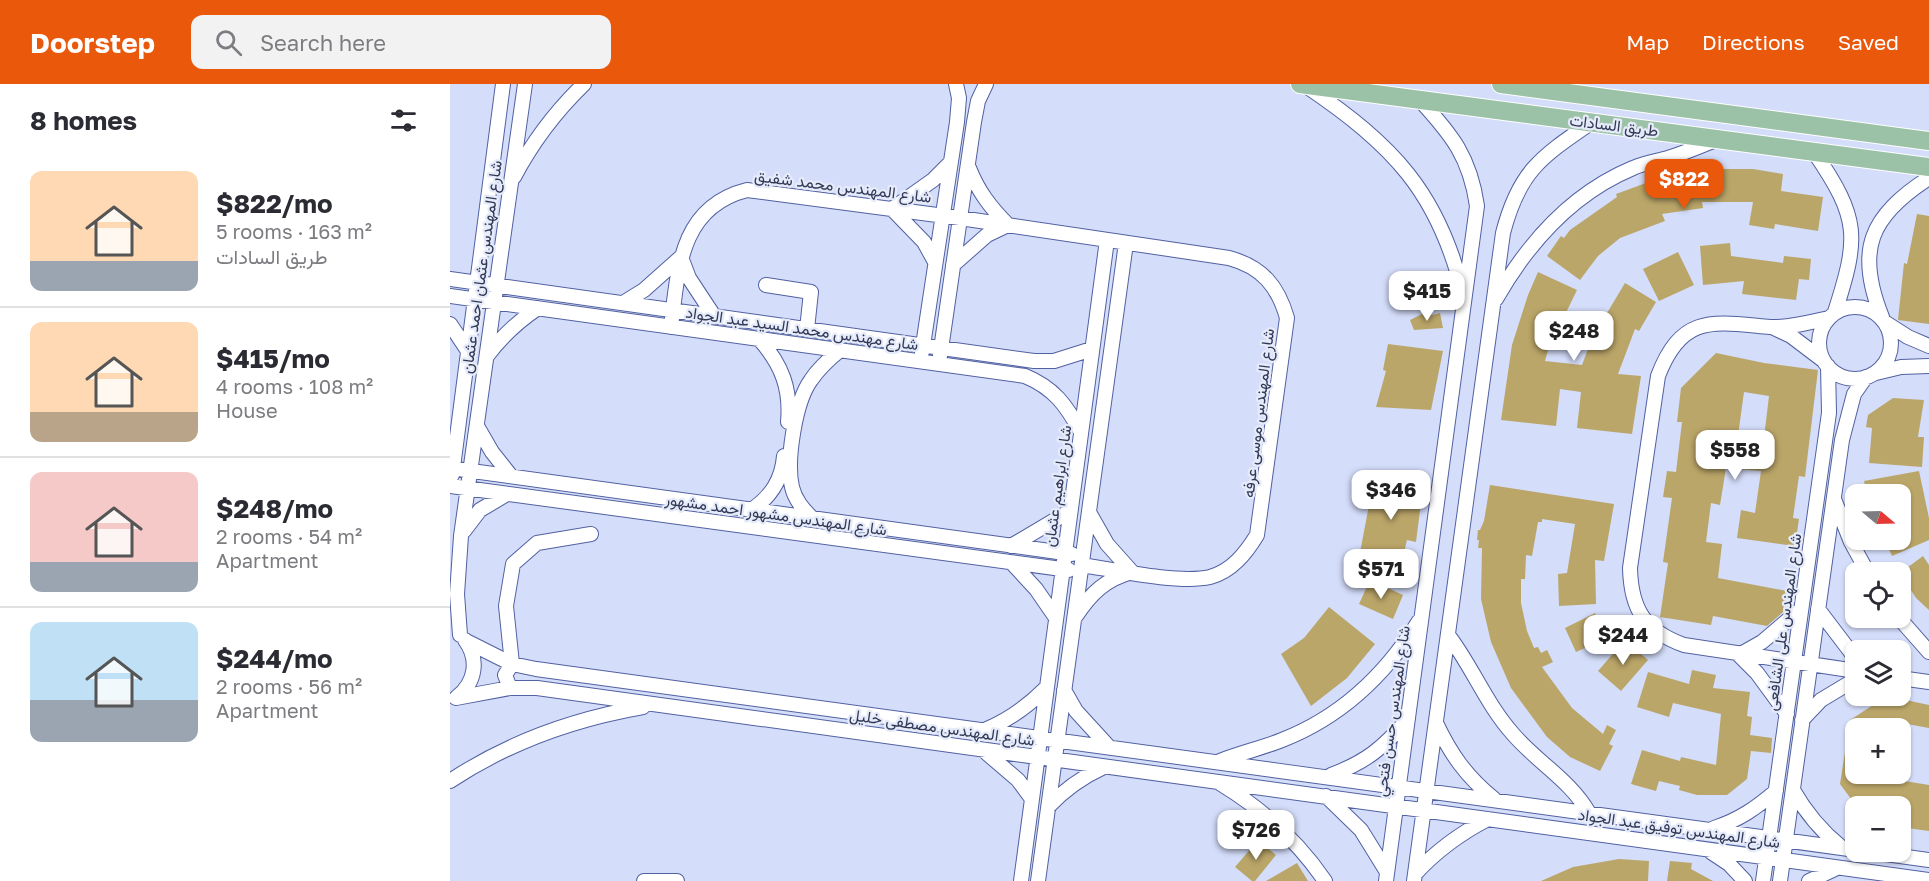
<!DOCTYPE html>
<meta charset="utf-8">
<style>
:root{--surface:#fff;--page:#f2f2f3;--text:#2b2b33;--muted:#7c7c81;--line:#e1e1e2;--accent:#ea580c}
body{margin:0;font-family:"Golos Text",Vazirmatn,sans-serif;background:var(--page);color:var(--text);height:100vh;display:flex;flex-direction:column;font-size:22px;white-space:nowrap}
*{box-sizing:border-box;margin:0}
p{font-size:20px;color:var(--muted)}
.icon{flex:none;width:33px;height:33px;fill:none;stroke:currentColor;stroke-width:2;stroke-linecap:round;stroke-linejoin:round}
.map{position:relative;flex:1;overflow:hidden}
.sheet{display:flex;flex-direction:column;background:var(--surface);width:450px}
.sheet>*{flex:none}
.needle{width:39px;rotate:109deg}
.tools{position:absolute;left:1395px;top:400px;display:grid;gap:12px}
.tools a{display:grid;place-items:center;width:66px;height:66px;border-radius:12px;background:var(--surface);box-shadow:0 2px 4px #0004;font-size:30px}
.price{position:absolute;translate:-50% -51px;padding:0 14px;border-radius:12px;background:#fff;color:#222;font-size:20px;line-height:39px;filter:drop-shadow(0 2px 3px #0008)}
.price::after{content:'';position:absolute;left:50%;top:36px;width:18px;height:14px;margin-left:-9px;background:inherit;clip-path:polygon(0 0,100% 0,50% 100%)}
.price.current{background:var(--accent);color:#fff}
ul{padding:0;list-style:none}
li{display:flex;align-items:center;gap:18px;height:150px;padding:0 30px}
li+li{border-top:2px solid var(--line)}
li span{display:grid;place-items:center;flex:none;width:168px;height:120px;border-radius:12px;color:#555}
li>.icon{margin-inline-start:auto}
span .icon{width:72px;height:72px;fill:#fffc;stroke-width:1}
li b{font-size:26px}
h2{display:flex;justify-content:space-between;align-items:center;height:72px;padding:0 30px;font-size:26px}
header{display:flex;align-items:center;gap:36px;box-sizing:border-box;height:84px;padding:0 30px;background:var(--accent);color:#fff}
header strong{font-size:28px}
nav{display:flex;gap:33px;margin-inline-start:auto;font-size:21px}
.search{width:420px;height:54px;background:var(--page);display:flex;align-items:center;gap:15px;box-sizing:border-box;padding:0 21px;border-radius:12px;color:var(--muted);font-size:22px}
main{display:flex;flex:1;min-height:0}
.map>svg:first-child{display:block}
</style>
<header>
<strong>Doorstep</strong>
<div class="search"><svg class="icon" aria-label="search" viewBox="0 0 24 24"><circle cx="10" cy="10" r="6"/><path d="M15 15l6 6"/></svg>Search here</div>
<nav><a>Map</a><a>Directions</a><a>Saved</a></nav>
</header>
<main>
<section class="sheet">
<h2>8 homes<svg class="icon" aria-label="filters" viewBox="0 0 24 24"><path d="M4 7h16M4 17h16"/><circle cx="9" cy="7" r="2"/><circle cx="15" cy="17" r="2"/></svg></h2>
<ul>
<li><span style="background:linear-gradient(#ffd9b3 75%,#9aa5b1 0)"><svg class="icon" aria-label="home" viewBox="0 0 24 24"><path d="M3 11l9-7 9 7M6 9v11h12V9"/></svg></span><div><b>$822/mo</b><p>5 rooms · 163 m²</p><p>طريق السادات</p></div></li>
<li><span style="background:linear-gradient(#ffd9b3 75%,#b9a48a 0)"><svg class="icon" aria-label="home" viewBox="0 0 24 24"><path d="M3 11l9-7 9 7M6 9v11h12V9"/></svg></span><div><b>$415/mo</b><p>4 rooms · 108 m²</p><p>House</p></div></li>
<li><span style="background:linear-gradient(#f6c9c9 75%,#9aa5b1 0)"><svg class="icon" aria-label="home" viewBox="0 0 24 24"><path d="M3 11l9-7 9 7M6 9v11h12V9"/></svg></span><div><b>$248/mo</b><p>2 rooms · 54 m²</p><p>Apartment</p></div></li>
<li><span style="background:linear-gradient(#bfe0f5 65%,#9aa5b1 0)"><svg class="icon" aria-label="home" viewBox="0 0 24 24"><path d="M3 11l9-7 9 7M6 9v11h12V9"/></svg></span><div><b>$244/mo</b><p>2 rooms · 56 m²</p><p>Apartment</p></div></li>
</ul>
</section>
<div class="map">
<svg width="1479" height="797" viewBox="0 0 1479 797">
<rect width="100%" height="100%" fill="#d4ddfa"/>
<!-- building -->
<path fill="#bba669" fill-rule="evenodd" d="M1247,85h56l30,5 -2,17 42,6 -5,34 -43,-7 -1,5 -25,-4 4,-23h-51l1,6 -41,6 3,7 -45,17 -22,18 -18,24 -33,-24 14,-20 3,2 6,-8 47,-33 -1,-3 49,-18v-2z
M1467,130l12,2v108l-31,-4 6,-57 3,1z
M1280,159l1,13 52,7 1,-7 27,3 -2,21 -10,-1 -3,21 -54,-6 2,-13 -41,4 -3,-39z
M1228,168l16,33 -35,16 -16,-32z
M1088,188l39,18 -13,27 -6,-3 -13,47 37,4 16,-43 3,1 24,-40 31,19 -17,29 -4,-2 -17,45 23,2 -9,58 -55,-6 4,-36 -21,-3 -4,37 -55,-6 11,-75 16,-50z
M980,226l2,5 8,-2 3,15 -29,2 -4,-10z
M938,260l55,7 -12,59 -55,-3 10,-36 -3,-1z
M1266,269l48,10 54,7 -13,107 -6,-1 -6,42 6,1 -4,27 -58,-8 4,-28 14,3 6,-42 -35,-3 -6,37 -9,-2 -5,39 16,2 -4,34 69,13 -4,21 -16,14 -54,-10 -2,9 -51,-8 8,-54 -5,-1 9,-64 -9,-1 4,-26 9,1 6,-50h-5l4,-34zM1294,308l25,4 -6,50 -26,-3z
M1443,314l31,2 -6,37h6l-2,30 -53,-4 3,-35 -6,-1 2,-12z
M1469,387l10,47v22l-37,16 -7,-16h15v-45h-33l-3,-14z
M928,388l46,7 -8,63 -9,-2 -8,33 -41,-10 11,-58 4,1z
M1040,401l124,19 -10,57 -9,-1 1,44 -37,2 -1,-32 9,-1 8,-49 -33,-5v3h-4l-6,34 -6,-1 -1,24h-4v24l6,28 7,17 4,-1 3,6 6,-3 6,12 -11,5 30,41 31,26 4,-9 9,5 -7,14 4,2 -13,25 -30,-14 -23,-20 -36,-49 -20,-46 -10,-43 1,-51h-4l1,-8h-2l1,-10h2l4,-9z
M1473,472l6,9v45l-13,-12 -16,-25z
M920,496l33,15 -10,24 -34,-15z
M879,523l46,37 -28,34 -36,28 -30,-52 23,-16z
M1145,529l12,25 -31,14 -11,-24z
M1175,556l23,20 -27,31 -23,-20z
M1242,586l24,5 -3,13 37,4 -3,24 5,1 -2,18 22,3 -1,15 -20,-2 -4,28 -20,16h-30l-18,-5 1,-4 -21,-5 -3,10 -25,-7 11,-34 38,11 1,-4 35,8 5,-51 -48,-11 -4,14 -32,-10 11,-35 41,12z
M1437,612l42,9v23l-44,-8 -1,9h-28v45h30v4l43,7v46l-29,-4v-20h-43l-17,-23 10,-64z
M808,756l18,15 -21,26h-3l-17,-14z
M1169,775l30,2 -1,20h-107l32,-14z
M1220,777l22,2 -1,6 22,12h-46z
M847,779l11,18h-42z"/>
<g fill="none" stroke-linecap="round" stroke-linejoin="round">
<!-- minor casing -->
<g stroke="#5161a1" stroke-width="16">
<path id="minor" d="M856,2c87,59 133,106 158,211
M1364,68c46,67 45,85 21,160
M64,93c19,-36 41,-65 70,-93
M485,178l-11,-20 -32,-33 41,-29 18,-18
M503,181l34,-30 21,-10c-18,-18 -30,-34 -39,-57
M0,195l584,82h20l38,-12
M316,201l45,7 -4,37
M0,212l575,80c29,12 41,29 56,56
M1046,215c32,-56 77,-106 137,-131 11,-5 24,-7 35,-10 16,-5 32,-12 48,-18
M173,219l21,-13 37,-33 8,21 25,38
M1369 259a36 36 0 1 1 72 0a36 36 0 1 1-72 0Z
M1432,233c-27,-67 -12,-101 47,-139
M1379,234c-18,4 -40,10 -59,9 -56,-5 -88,-14 -112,49l-28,192c1,42 15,63 54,77l172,26
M1436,239l22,14 21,9
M0,240l18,27
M221,243c7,-58 9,-120 76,-137l213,28 269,40c33,9 49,28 58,60l-30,217c-11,18 -25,36 -47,42 -31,7 -95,-7 -128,-12
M1324,244l17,8 33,25
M310,256c22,25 31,49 28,82
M472,268l35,-230 2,-24 -3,-14
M37,272c15,-20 30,-34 51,-48
M490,272l34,-234 4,-21 8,-17
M1426,289l25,-6 28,-1
M27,342l15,26 19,24
M0,384l622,86
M2,391l51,-391
M0,402l619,84
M1384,415l17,43 17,31
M303,425c18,-13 29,-29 31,-53
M362,434c-9,-9 -17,-18 -20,-31 -6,-26 3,-85 19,-107 8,-12 18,-21 29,-30
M14,447l16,-21 27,-16
M561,462l59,-35
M562,479l24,26 20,29
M1368,525l38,50
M626,532c15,-23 30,-37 56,-44l-25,-28 -17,-30
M1449,534l30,34
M10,551l-3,-41 4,-58 64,-452
M998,551c24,31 38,69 65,99 25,29 57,46 76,79
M16,557l46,23 24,5 1320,181
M1450,594l29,4
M60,604l-5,-13 7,-11 -6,-58 7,-42 24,-21 54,-9
M614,606l12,21 32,35
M7,613c19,-15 22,-38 8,-57
M6,614l54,-10h27l1392,192
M1337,630l-30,-41 -18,-18 23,-13 39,-33
M1352,636l19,-20 35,-21
M986,639c15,32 31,54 58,76
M537,645c24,-10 41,-23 59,-41
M533,666l35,30 14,19
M770,677c20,-8 42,-13 62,-21 59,-23 104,-66 137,-119
M881,691c35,-13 52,-27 77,-56
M0,697c59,-39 124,-62 193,-74
M771,700c43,26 76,56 104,97
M1343,706c13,23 27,40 48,57
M876,712l35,34 26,42
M598,723c17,-18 34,-30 56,-40
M1264,744c25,-8 42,-20 62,-37
M1261,768l18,12 16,17
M1421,768l58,8
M965,790c22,-24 44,-40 73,-55
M194,797h33
M571,797l86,-641
M588,797l88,-638
M936,797l91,-675c-7,-49 -25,-71 -58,-107
M964,797l89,-648c16,-62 38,-76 89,-111
M1313,797l66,-468 -1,-47
M1330,797l62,-441 12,-46 12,-17
M1359,797l28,-13"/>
</g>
<!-- major casing -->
<g stroke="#fff" stroke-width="20">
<path id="major" d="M850,0l629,83
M1051,0l428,57"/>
</g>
<!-- minor -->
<use href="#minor" stroke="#fff" stroke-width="14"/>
<!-- major -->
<use href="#major" stroke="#9bc2a6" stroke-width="18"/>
</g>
<g text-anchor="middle" stroke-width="4.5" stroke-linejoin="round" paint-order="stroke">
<!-- street labels -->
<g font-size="16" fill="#313956" stroke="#e6ebfa">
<text transform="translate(1164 41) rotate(7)" y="6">طريق السادات</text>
<text transform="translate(393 102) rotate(7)" y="6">شارع المهندس محمد شفيق</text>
<text transform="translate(31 183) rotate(-82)" y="6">شارع المهندس عثمان احمد عثمان</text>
<text transform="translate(352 244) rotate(8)" y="6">شارع مهندس محمد السيد عبد الجواد</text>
<text transform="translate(808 329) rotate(-83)" y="6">شارع المهندس موسى عرفه</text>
<text transform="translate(607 402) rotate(-82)" y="6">شارع ابراهيم عثمان</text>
<text transform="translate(326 430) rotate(8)" y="6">شارع المهندس مشهور احمد مشهور</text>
<text transform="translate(1333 538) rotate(-82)" y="6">شارع المهندس على الشافعى</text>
<text transform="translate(942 627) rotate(-82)" y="6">شارع المهندس حسن فتحي</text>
<text transform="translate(492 643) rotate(8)" y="6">شارع المهندس مصطفى خليل</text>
<text transform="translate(1229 744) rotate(8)" y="6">شارع المهندس توفيق عبد الجواد</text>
</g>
</g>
</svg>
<div class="tools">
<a><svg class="needle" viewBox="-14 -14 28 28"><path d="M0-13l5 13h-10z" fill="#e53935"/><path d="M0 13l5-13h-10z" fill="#7c7c81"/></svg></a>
<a><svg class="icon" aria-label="locate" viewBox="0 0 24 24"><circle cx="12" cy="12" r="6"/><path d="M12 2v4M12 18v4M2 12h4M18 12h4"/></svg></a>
<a><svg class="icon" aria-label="layers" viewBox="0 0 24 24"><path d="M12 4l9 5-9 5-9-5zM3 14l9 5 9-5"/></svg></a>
<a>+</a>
<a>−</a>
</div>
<b class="price current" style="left:1234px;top:126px">$822</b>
<b class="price" style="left:977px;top:238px">$415</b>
<b class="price" style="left:1124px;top:278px">$248</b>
<b class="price" style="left:1285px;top:397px">$558</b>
<b class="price" style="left:941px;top:437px">$346</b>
<b class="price" style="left:931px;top:516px">$571</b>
<b class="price" style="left:1173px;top:582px">$244</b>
<b class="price" style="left:806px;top:777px">$726</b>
</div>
</main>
